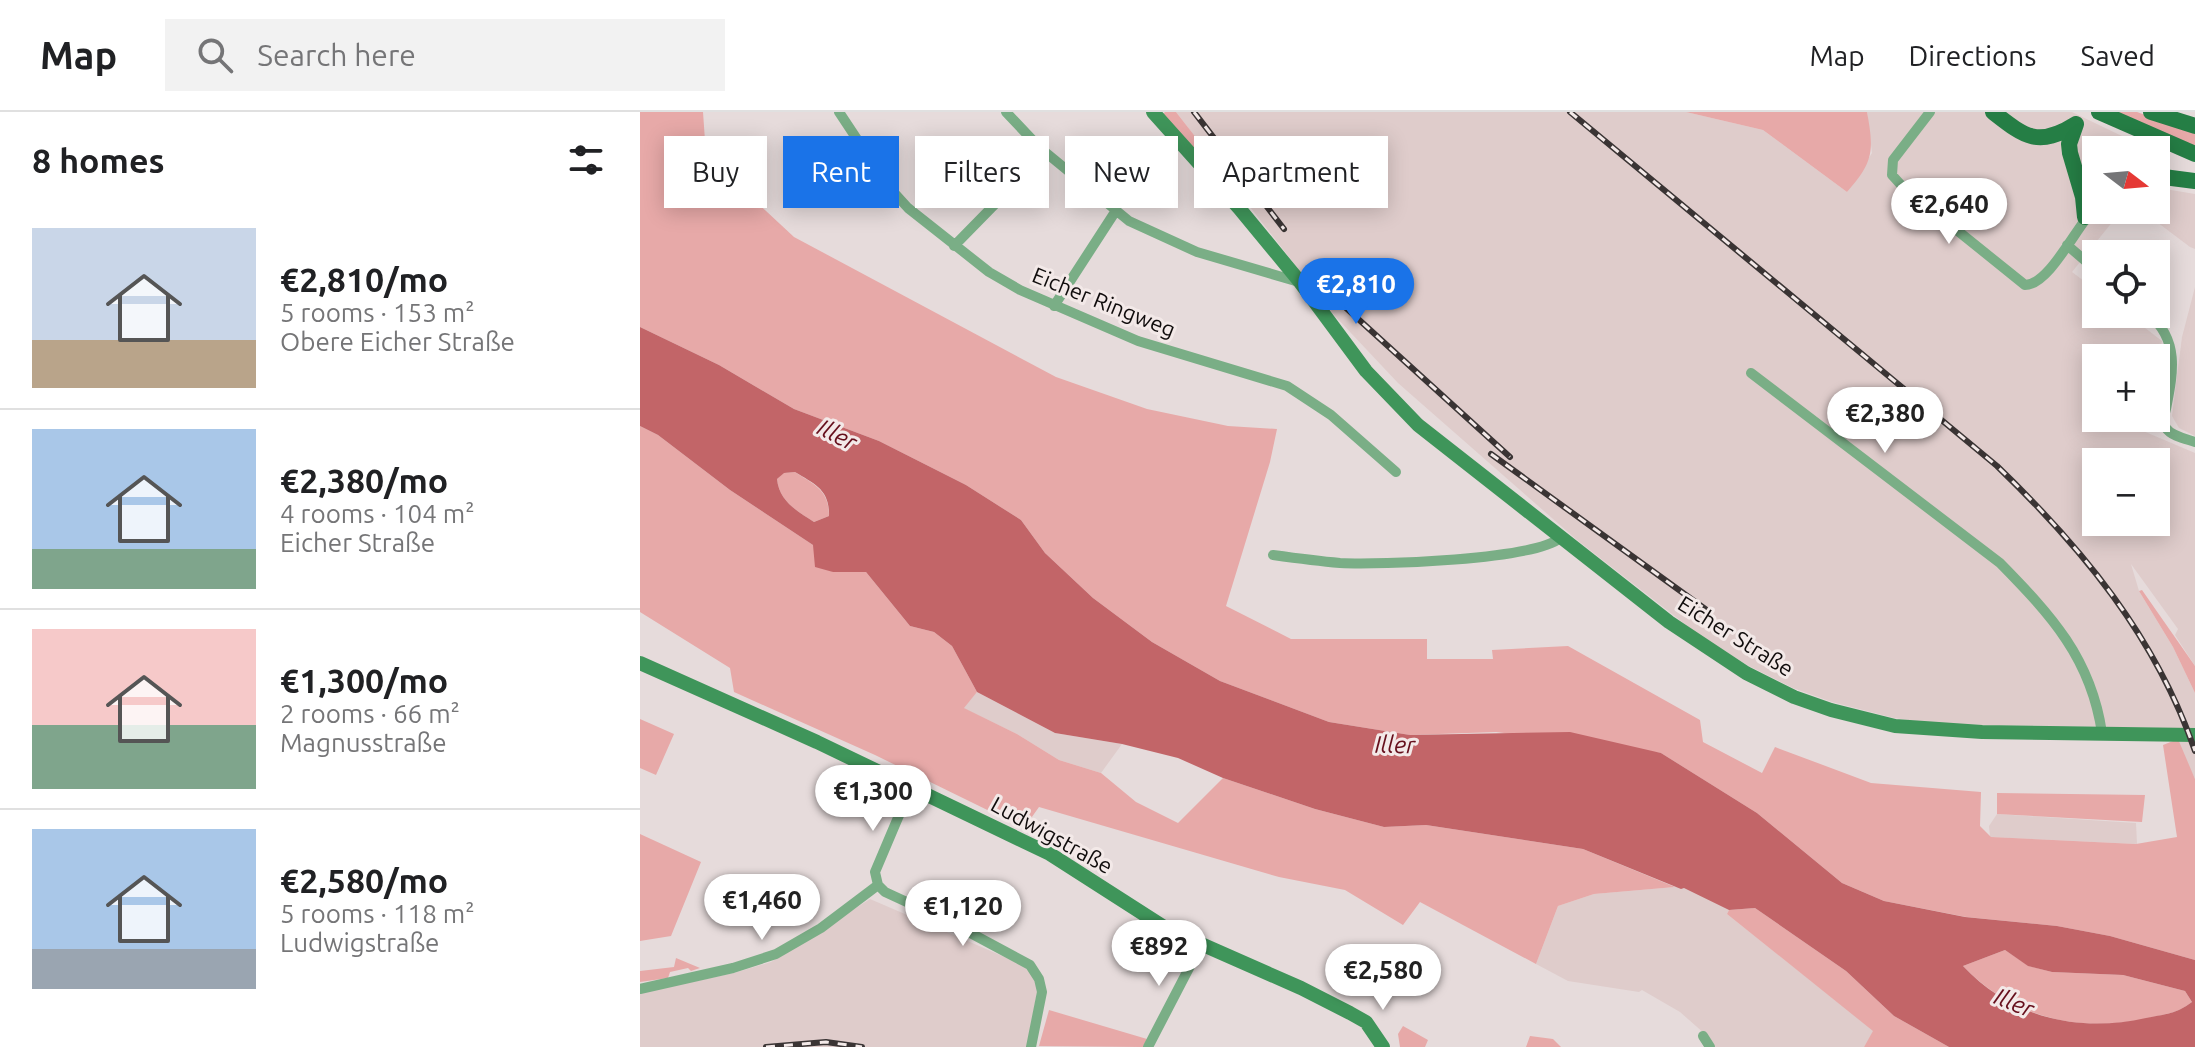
<!DOCTYPE html>
<meta charset="utf-8">
<style>
:root{--surface:#fff;--page:#f2f2f2;--text:#202124;--muted:#757577;--line:#e0e0e0;--accent:#1a73e8}
body{margin:0;font-family:Ubuntu,sans-serif;background:var(--page);color:var(--text);height:100vh;display:flex;flex-direction:column;font-size:30px;white-space:nowrap}
*{box-sizing:border-box;margin:0}
p{font-size:26px;color:var(--muted)}
.icon{flex:none;width:44px;height:44px;fill:none;stroke:currentColor;stroke-width:2;stroke-linecap:round;stroke-linejoin:round}
.map{position:relative;flex:1;overflow:hidden}
.details{display:flex;flex-direction:column;background:var(--surface);width:640px}
.details>*{flex:none}
.top-card{position:absolute;left:24px;top:24px;width:760px;height:72px;display:flex;gap:16px}
.needle{width:52px;rotate:106deg}
.buttons{position:absolute;left:1442px;top:24px;display:grid;gap:16px}
.buttons a{display:grid;place-items:center;width:88px;height:88px;border-radius:0px;background:var(--surface);box-shadow:0 4px 20px #0003;font-size:40px}
.price{position:absolute;translate:-50% -68px;padding:0 18px;border-radius:28px;background:#fff;color:#222;font-size:26px;line-height:52px;filter:drop-shadow(0 2px 4px #0008)}
.price::after{content:'';position:absolute;left:50%;top:48px;width:24px;height:18px;margin-left:-12px;background:inherit;clip-path:polygon(0 0,100% 0,50% 100%)}
.price.on{background:var(--accent);color:#fff}
ul{padding:0;list-style:none}
li{display:flex;align-items:center;gap:24px;height:200px;padding:0 32px}
li+li{border-top:2px solid var(--line)}
li span{display:grid;place-items:center;flex:none;width:224px;height:160px;border-radius:0px;color:#555}
li>.icon{margin-inline-start:auto}
span .icon{width:96px;height:96px;fill:#fffc;stroke-width:1}
li b{font-size:34px}
h2{display:flex;justify-content:space-between;align-items:center;height:96px;padding:0 32px;font-size:34px}
.pill{padding:0 28px;border-radius:0px;background:var(--surface);box-shadow:0 4px 20px #0003;font-size:28px;line-height:72px}
.pill.on{background:var(--accent);color:#fff}
header{display:flex;align-items:center;gap:48px;box-sizing:border-box;height:112px;padding:0 40px;background:var(--surface);border-bottom:2px solid var(--line)}
header strong{font-size:38px}
nav{display:flex;gap:44px;margin-inline-start:auto;font-size:28px}
.search{width:560px;height:72px;background:var(--page);display:flex;align-items:center;gap:20px;box-sizing:border-box;padding:0 28px;border-radius:0px;color:var(--muted);font-size:30px}
main{display:flex;flex:1;min-height:0}
.map>svg:first-child{display:block}
</style>
<header>
<strong>Map</strong>
<div class="search"><svg class="icon" aria-label="search" viewBox="0 0 24 24"><circle cx="10" cy="10" r="6"/><path d="M15 15l6 6"/></svg>Search here</div>
<nav><a>Map</a><a>Directions</a><a>Saved</a></nav>
</header>
<main>
<section class="details">
<h2>8 homes<svg class="icon" aria-label="filters" viewBox="0 0 24 24"><path d="M4 7h16M4 17h16"/><circle cx="9" cy="7" r="2"/><circle cx="15" cy="17" r="2"/></svg></h2>
<ul>
<li><span style="background:linear-gradient(#c9d6e8 70%,#b9a48a 0)"><svg class="icon" aria-label="home" viewBox="0 0 24 24"><path d="M3 11l9-7 9 7M6 9v11h12V9"/></svg></span><div><b>€2,810/mo</b><p>5 rooms · 153 m²</p><p>Obere Eicher Straße</p></div></li>
<li><span style="background:linear-gradient(#a9c7e8 75%,#7fa58c 0)"><svg class="icon" aria-label="home" viewBox="0 0 24 24"><path d="M3 11l9-7 9 7M6 9v11h12V9"/></svg></span><div><b>€2,380/mo</b><p>4 rooms · 104 m²</p><p>Eicher Straße</p></div></li>
<li><span style="background:linear-gradient(#f6c9c9 60%,#7fa58c 0)"><svg class="icon" aria-label="home" viewBox="0 0 24 24"><path d="M3 11l9-7 9 7M6 9v11h12V9"/></svg></span><div><b>€1,300/mo</b><p>2 rooms · 66 m²</p><p>Magnusstraße</p></div></li>
<li><span style="background:linear-gradient(#a9c7e8 75%,#9aa5b1 0)"><svg class="icon" aria-label="home" viewBox="0 0 24 24"><path d="M3 11l9-7 9 7M6 9v11h12V9"/></svg></span><div><b>€2,580/mo</b><p>5 rooms · 118 m²</p><p>Ludwigstraße</p></div></li>
</ul>
</section>
<div class="map">
<svg width="1555" height="935" viewBox="0 0 1555 935">
<rect width="100%" height="100%" fill="#e6dbdb"/>
<!-- built -->
<path fill="#dfcccb" fill-rule="evenodd" d="M536,0h510l77,18 84,62 25,-39 -5,-41h205l79,38h-55v60h26l-50,62 24,18v24h31l35,27 -6,28v-11h-60v60h49l-2,13 52,22v213l-20,-31 3,-6 -47,-65 8,27 34,56 22,46v86l-24,-51 -233,-4 -44,-6 -62,-16 -39,-14 -46,-23 -48,-30 -122,-95 -179,-157 -63,-67zM1456,350h60v60h-60z
M1519,76l36,6v55l-5,-2 -49,-37h15v-21z
M1555,175v149l-16,-8 -7,-12 10,-79z
M337,580l78,41 67,11 -21,29 -42,-13 -42,-26 -54,-26z
M1357,702l139,9 1,21 -147,-7 -1,-11z
M1035,775h9l45,23 -2,4 147,117 -10,16h-150l-9,-13 -25,-22 -38,-22 -3,2 -71,-11 -32,-17 22,-58 36,-12z
M230,787l158,68 7,12 2,13 -10,55h-387v-54l94,-20 37,-11z"/>
<!-- green -->
<path fill="#e7a9a8" d="M0,0h63l3,43 88,82 262,140 91,32 81,17 49,3 -7,33 -44,144 65,33h136v20h66l-1,-9 76,-4 132,74 3,22 59,31 13,-26 96,36 110,9 -1,34 11,11 145,7 41,-7 -14,-92 15,-6 17,40v181l-85,-24 -53,-10 -91,-9 -82,-16 -42,-18 -85,-70 -96,-60 -165,-21 -86,3 -81,-13 -109,-41 -68,-39 -59,-44 -48,-45 -24,-33 -55,-35 -87,-44 -85,-32 -75,-44 -79,-38z
M525,0h11l32,41 -6,5 -39,-44z
M1046,0h181c7,38 7,50 -20,80l-84,-62z
M1472,0h25l58,21v14z
M0,314l18,9 72,55 83,55 20,27h33l44,54 24,6 18,14 25,46 -13,16 53,26 42,26 42,13 35,29 42,21 45,-45 92,31 69,18 42,-2 157,24 92,38 -81,7 -36,12 -22,58 -116,-62 -17,23 -58,-35 -66,-13 -240,-70 -15,21 -149,-73 -141,-63 -4,-24 -90,-56z
M155,360c20,13 34,18 34,44l-15,6c-17,-11 -35,-21 -37,-43l6,-6z
M1502,478l53,76v27l-22,-46 -34,-56z
M0,607l34,15 -18,41 -16,-7z
M1357,681l148,2 -3,27 -145,-8z
M0,722l61,28 -30,74 -31,5z
M1115,796l91,63 48,45 55,31h-85l9,-16 -146,-117 2,-4z
M1365,838l24,16 23,6 71,3 62,16 7,11c-16,12 -27,12 -46,17 -69,14 -134,-2 -183,-53z
M36,846l24,10 -9,3 -3,-3 -18,4 -2,6 -28,4v-11l34,-4z
M409,898l98,29 -4,8 -104,-1z
M763,914l25,14 -3,7h-25l-2,-13z
M890,924l23,3 8,8h-35z"/>
<!-- water -->
<path fill="#c26568" fill-rule="evenodd" d="M0,215l79,38 75,44 85,32 87,44 55,35 24,33 48,45 59,44 68,39 109,41 81,13 160,-3 91,21 96,60 85,70 42,18 81,16 92,9 53,10 85,24v87h-246l-55,-31 -48,-45 -91,-63 -26,2 -45,-22 -3,1 -98,-40 -157,-24 -42,2 -69,-18 -92,-31 -45,-20 -56,-14 -67,-11 -78,-41 -25,-46 -18,-14 -24,-6 -44,-54h-33l-18,-5 -2,-22 -83,-55 -72,-55 -18,-9zM155,360c20,12 35,18 34,44l-15,6c-17,-11 -35,-21 -37,-43l7,-6zM1365,838l23,16 24,6 71,3 62,16 7,11c-16,12 -26,12 -46,16 -68,15 -134,0 -183,-52z"/>
<g fill="none" stroke-linecap="round" stroke-linejoin="round">
<!-- street -->
<path stroke="#7aae86" stroke-width="10" d="M199,0l49,74 20,22 81,64 31,18 118,51 149,45 44,29 65,57
M366,0l33,35 90,74 68,31 102,30
M1290,0l-37,48 -1,15 10,11 123,99c25,0 53,-62 71,-78
M1427,133l29,25
M314,134l91,-93
M414,194l61,-94
M1509,202c31,27 24,59 17,95 -2,6 -3,13 0,19 5,8 20,11 29,14
M1111,261l249,190c51,52 91,95 102,170
M633,443c22,3 45,6 67,8 40,2 193,-3 220,-25
M271,675l-36,85 3,13 7,7 65,30 80,43 9,14 3,13 -11,55
M0,877l93,-21 43,-14 45,-26 57,-43
M1063,924l7,11
M508,935l53,-102"/>
<!-- secondary -->
<path stroke="#3f955a" stroke-width="14" d="M513,0l86,96 61,74 66,89 52,54 251,197 77,51 48,24 37,13 64,16 87,6 213,3
M0,551l177,79 233,112 117,75 134,59 49,25 16,9 17,25"/>
<!-- primary -->
<path stroke="#257e45" stroke-width="16" d="M1353,0c32,25 45,36 83,12
M1459,0l96,42
M1511,0l44,14
M1436,12l-7,20 1,9 13,44 2,20
M1516,64l39,5"/>
<!-- rail casing -->
<g stroke="#3a3434" stroke-width="6">
<path id="rail" d="M554,0l90,117
M930,0l427,354c85,82 159,171 198,285
M683,175l187,170
M851,342l217,157
M126,935l60,-5 36,5"/>
</g>
<!-- rail -->
<use href="#rail" stroke="#f3e9e8" stroke-width="3" stroke-dasharray="9" stroke-linecap="butt"/>
</g>
<g text-anchor="middle" stroke-width="6" stroke-linejoin="round" paint-order="stroke">
<!-- street labels -->
<g font-size="22" fill="#100c0c" stroke="#f3e9e8">
<text transform="translate(464 190) rotate(22)" y="8">Eicher Ringweg</text>
<text transform="translate(1096 524) rotate(32)" y="8">Eicher Straße</text>
<text transform="translate(412 723) rotate(29)" y="8">Ludwigstraße</text>
</g>
<!-- water labels -->
<g font-size="24" font-style="italic" fill="#660f1c" stroke="#f3e9e8">
<text transform="translate(197 323) rotate(27)" y="8">Iller</text>
<text transform="translate(755 633) rotate(1)" y="8">Iller</text>
<text transform="translate(1374 891) rotate(22)" y="8">Iller</text>
</g>
</g>
</svg>
<div class="buttons">
<a><svg class="needle" viewBox="-14 -14 28 28"><path d="M0-13l5 13h-10z" fill="#e53935"/><path d="M0 13l5-13h-10z" fill="#757577"/></svg></a>
<a><svg class="icon" aria-label="locate" viewBox="0 0 24 24"><circle cx="12" cy="12" r="6"/><path d="M12 2v4M12 18v4M2 12h4M18 12h4"/></svg></a>
<a>+</a>
<a>−</a>
</div>
<b class="price" style="left:1309px;top:134px">€2,640</b>
<b class="price on" style="left:716px;top:214px">€2,810</b>
<b class="price" style="left:1245px;top:343px">€2,380</b>
<b class="price" style="left:233px;top:721px">€1,300</b>
<b class="price" style="left:122px;top:830px">€1,460</b>
<b class="price" style="left:323px;top:836px">€1,120</b>
<b class="price" style="left:519px;top:876px">€892</b>
<b class="price" style="left:743px;top:900px">€2,580</b>
<div class="top-card">
<a class="pill">Buy</a>
<a class="pill on">Rent</a>
<a class="pill">Filters</a>
<a class="pill">New</a>
<a class="pill">Apartment</a>
</div>
</div>
</main>
